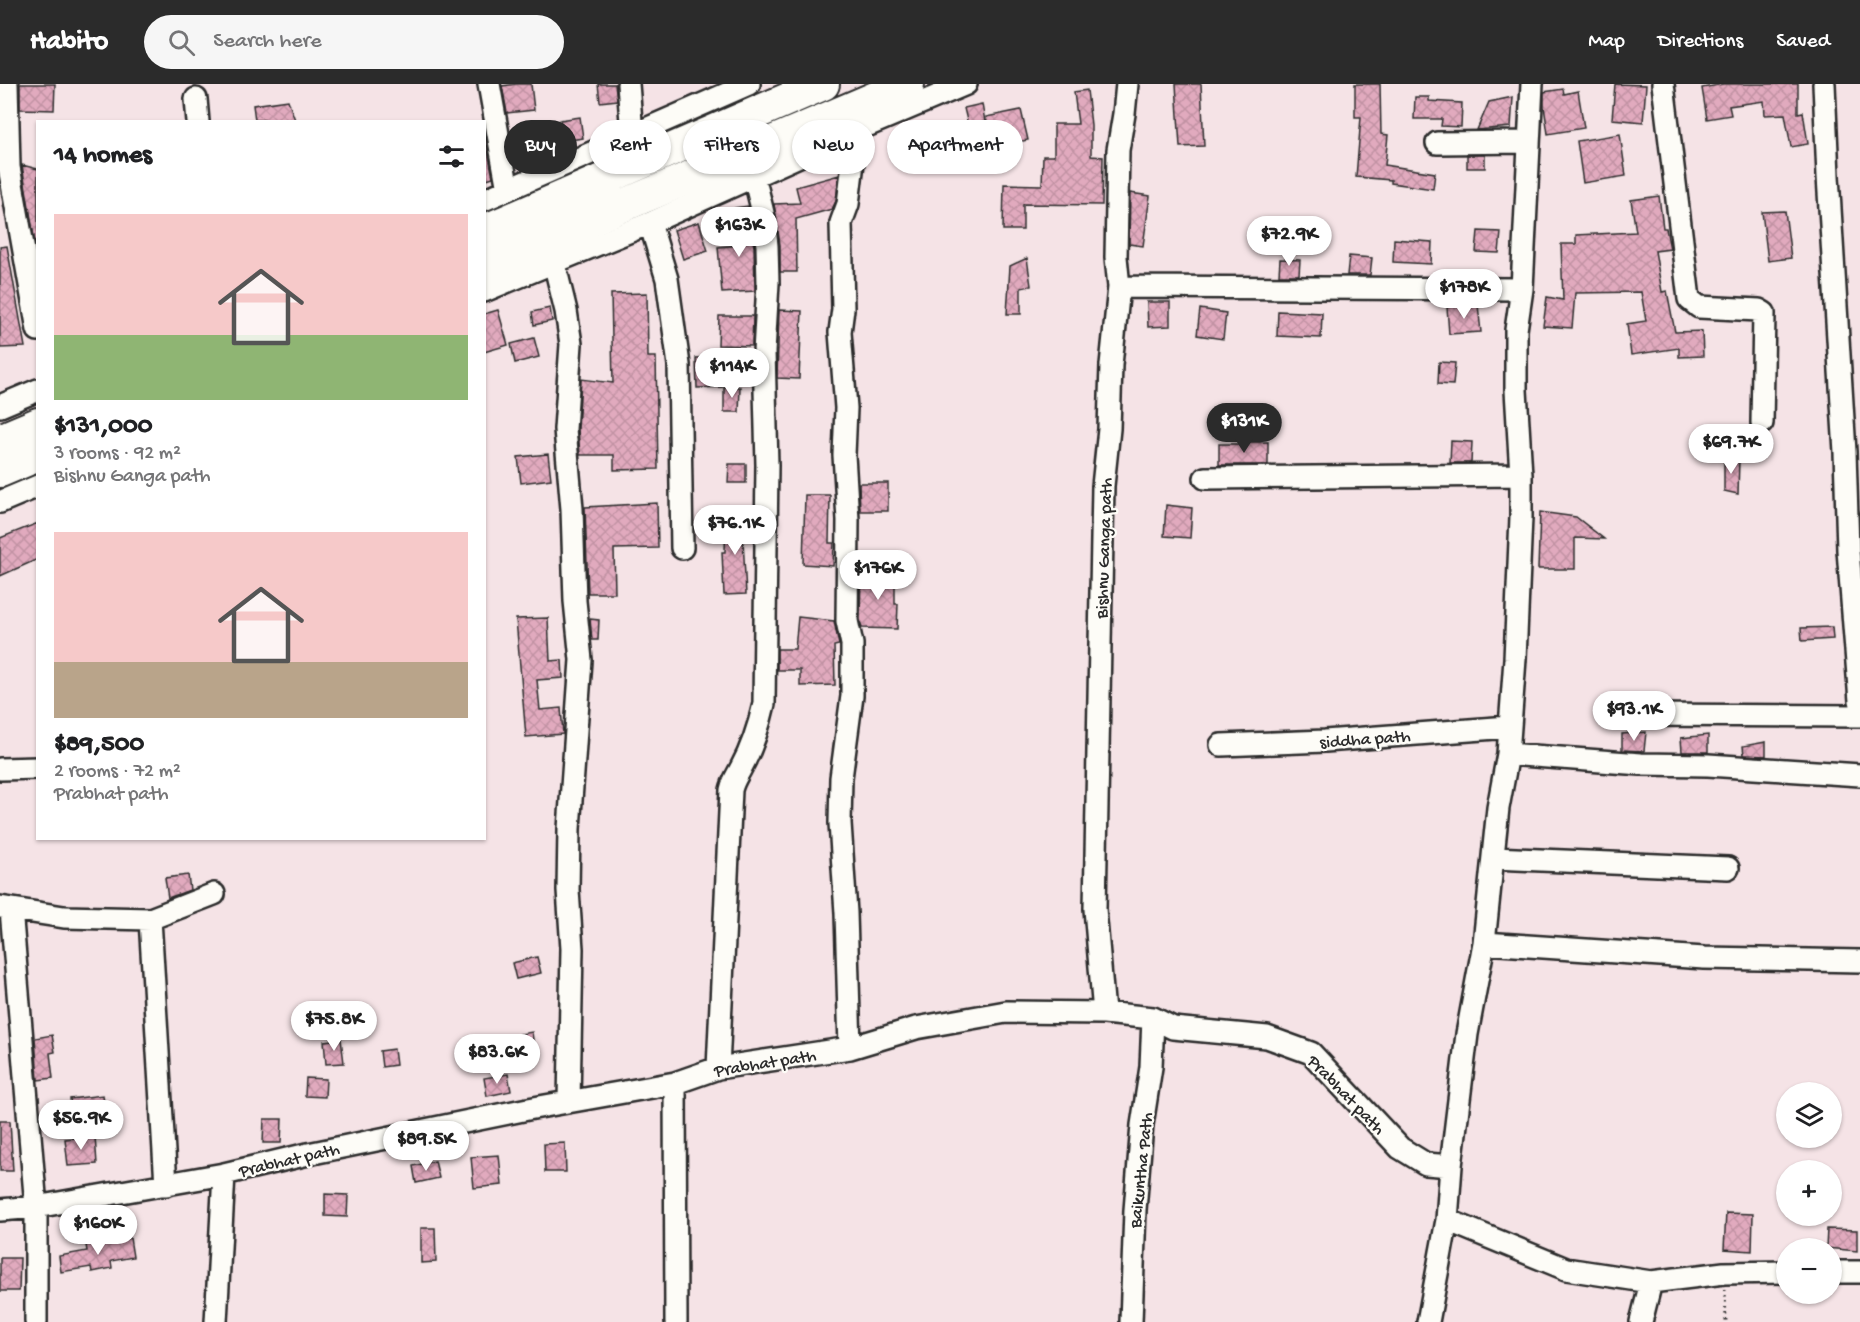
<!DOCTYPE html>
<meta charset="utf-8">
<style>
:root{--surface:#fff;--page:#f6f6f6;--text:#202124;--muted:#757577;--accent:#2b2b2b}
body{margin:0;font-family:"Gochi Hand",sans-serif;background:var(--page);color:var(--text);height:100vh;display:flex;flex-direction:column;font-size:22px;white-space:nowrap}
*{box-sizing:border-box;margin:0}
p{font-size:20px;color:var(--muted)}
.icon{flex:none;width:33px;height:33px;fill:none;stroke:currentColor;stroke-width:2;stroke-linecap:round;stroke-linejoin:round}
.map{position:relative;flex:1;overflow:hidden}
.panel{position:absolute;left:36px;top:36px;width:450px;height:720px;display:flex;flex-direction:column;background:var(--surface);border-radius:0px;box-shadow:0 2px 4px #0004}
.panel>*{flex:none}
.guide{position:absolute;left:504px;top:36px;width:570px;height:54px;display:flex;gap:12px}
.fabs{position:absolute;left:1776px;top:998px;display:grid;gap:12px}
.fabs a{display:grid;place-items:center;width:66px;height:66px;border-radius:50%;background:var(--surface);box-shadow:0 2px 4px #0004;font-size:30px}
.price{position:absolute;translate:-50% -51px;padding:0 14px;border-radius:21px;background:#fff;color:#222;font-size:20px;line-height:39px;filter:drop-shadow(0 2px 3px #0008)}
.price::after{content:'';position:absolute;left:50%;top:36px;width:18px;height:14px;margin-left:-9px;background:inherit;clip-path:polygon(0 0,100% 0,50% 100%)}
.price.active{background:var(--accent);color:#fff}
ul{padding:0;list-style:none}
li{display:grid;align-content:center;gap:12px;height:318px;padding:0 18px}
li span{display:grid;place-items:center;height:186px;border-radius:0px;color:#555}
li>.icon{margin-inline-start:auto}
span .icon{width:108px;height:108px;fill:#fffc;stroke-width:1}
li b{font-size:26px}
h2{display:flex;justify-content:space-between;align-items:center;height:72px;padding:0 18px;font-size:26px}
.chip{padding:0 21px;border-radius:27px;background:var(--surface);box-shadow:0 2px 4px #0004;font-size:21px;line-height:54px}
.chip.active{background:var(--accent);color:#fff}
header{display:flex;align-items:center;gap:36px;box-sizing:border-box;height:84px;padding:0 30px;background:var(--accent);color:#fff}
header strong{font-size:28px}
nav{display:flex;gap:33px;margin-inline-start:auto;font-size:21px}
.search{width:420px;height:54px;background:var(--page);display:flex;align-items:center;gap:15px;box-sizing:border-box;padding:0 21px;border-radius:33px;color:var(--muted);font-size:22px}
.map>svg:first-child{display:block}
</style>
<header>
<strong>Habito</strong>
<div class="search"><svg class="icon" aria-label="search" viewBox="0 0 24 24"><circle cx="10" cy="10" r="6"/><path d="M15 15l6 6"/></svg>Search here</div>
<nav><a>Map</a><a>Directions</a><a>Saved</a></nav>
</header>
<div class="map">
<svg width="1860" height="1238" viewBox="0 0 1860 1238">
<defs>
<pattern id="building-cross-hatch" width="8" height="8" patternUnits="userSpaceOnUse" patternTransform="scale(1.5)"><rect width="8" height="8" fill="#e1aabe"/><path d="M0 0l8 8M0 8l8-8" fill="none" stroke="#c192a3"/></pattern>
</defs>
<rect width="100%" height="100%" fill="#f5e3e6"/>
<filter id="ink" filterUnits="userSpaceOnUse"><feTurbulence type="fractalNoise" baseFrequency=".0167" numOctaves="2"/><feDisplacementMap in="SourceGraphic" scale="12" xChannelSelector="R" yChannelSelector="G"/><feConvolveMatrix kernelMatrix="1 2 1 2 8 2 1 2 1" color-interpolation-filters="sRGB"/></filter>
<g filter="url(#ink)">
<!-- building -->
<path fill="url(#building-cross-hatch)" stroke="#2b2b2b" stroke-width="1.5" d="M20,0h35l-1,26 -34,-1z
M516,0h15l3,26 -27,3 -5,-27z
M598,0h17l2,16 -17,2z
M1176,0h25l3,62 -24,1z
M1355,0h25l1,50 7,1 -3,30 50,8 -2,16 -42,-6v-3l-35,-3 5,-60h-6z
M1615,0l31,1 -3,37 -31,-3z
M1723,0h75v29l5,-1 5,32 -17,3 -6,-33 -20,1 -1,-14 -35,5 2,9 -24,4 -5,-31z
M1563,5l1,5 14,-3 6,37 -36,6 -4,-28v-14z
M1087,6l4,35v31l12,1 -1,48 -79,-1v26h-20l1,-46 38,1 1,-29h11v-32h24l-4,-32z
M1415,13h14v4l33,2 -1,24 -20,-1 1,-7h-28z
M1513,13l-2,30 -34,3 12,-28z
M288,16l7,20h-40l-2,-15z
M982,20l3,18 -17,3 -4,-17z
M1021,26l7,30 -36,7 -6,-30z
M580,33l3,21 -20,3 -3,-21z
M484,47l9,46 -9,3z
M1620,50l6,42 -43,7 -6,-42z
M1467,71h18v13h-18z
M22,81l16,4v80h-2z
M839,91l-3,26 -4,8 -36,10 1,53h-17v-27l-6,-41 26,-1 -4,-16z
M1130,109l20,3 -7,50 -14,-2z
M1659,112l4,32h3l4,21 -15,2 7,41 5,-1 8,41 27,-1 1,25 -24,1v-9l-48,7 -4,-31 19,-3 -5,-29 -66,1 -3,35 -29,-2 4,-29 16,3 -2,-56h15v-9l60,-3 -5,-32z
M748,122l6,41 1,44 -33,2 -4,-46 22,-2 -5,-37z
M1785,127l6,47 -23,3 -6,-49z
M699,138l9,29 -25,8 -9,-29z
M1478,147l23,1 -2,21 -23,-1z
M1394,155l38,3 -1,22 -38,-2z
M7,162l18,101 -25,1v-101z
M1349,172l23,2 -2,17h-23z
M1027,174l4,28 -10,2v26h-14l3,-48z
M1280,175l20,1 -1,15h-20z
M647,209l1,64h8l2,112 -44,1v-15h-34l-2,-26 3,-50 32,4 -2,-89z
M1147,218h23v24l-22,1z
M1478,221l3,27 -32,2 -2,-27z
M550,224l2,13 -18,4 -2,-13z
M1200,225l26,4 -3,26 -26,-4z
M498,226l10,35 -24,7v-38z
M779,226l23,1 -3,68 -22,-1z
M1278,227l44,2 -1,25 -44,-2z
M719,232h34l-1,30 -34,-1z
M534,254l5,19 -24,6 -4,-19z
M721,273l1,30 -25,1 -1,-30z
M1439,278l16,1 -2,22 -15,-1z
M724,303h16l-1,25h-15z
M1451,357l21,1 -1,21h-21z
M1247,358h21v23h-49v-21h28z
M548,370l3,25 -30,4 -3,-26z
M1724,374l15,1 -1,35 -14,-3z
M729,380h17v19h-18z
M859,399h29v28h-28z
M805,411h25l-1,48h5l-1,23 -30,-2z
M657,419l1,45 -44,1 1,44h-27l-3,-86z
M1166,421l26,3 -2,30 -26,-2z
M1540,428l36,5 28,22 -29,-1v31h-37z
M726,434l25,1 -1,21h-7l3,54 -22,1 -2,-43h3z
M38,439v36l-38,17v-38z
M895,487v33h3l-1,25 -35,-1 -2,-8 1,-48z
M798,533l36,4 5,24 -5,1 1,39 -35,1v-16h-23v-21h18z
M548,534l2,43 12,-1 1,18 -26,2 3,30 21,-2 2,26 -37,3 -10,-118z
M590,535l9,1 -1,20h-6z
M1832,543l1,12 -31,2 -1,-13z
M1646,648l-2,19 -22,-1v-16z
M1708,651v17h-26l-1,-14z
M1766,658v14l-22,-1 -1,-9z
M188,791l2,15 -22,8 -3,-20z
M537,873l4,16 -25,6 -4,-16z
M532,948l3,24 -12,2 -3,-24z
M52,951l3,17 -5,1 3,25 -15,2 -3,-42z
M341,955l3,24 -18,1 -2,-23z
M394,965l2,16 -14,2 -2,-16z
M508,990l3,17 -24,5 -3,-18z
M306,994l20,1 -1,18 -20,-1z
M103,1011l2,16 -33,4 -2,-16z
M264,1035h18l-1,24h-18z
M0,1037h10l3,50h-13z
M95,1052l2,28 -29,2 -3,-27z
M565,1059l1,29h-21l-1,-28z
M499,1071l3,30 -28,3 -3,-31z
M435,1077l4,17 -23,5 -3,-17z
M325,1110l23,1 -1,22 -22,-1z
M1726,1129l27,1 -1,37 -28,-2z
M421,1144h14l1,34 -15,1z
M1827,1145l30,1v21l-31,-3z
M130,1154l3,19 -22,4 1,7 -20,4 -1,-5 -30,5 -2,-16 28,-5 -1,-6z
M0,1174h20l-1,33h-19z"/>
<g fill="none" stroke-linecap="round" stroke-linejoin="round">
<!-- minor casing -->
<g stroke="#2b2b2b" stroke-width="26">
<path id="minor" d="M7,0l2,83 29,163
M489,0l19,106
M628,0l4,50
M1663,0l26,215 10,8 60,3 5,3 -2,110
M1824,0l4,92 17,276 3,98 12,151
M196,15l2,23
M1437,59l91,-1
M484,116l265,-116
M650,139l17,56 12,86 3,183
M554,178l12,49 5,33 -6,85 7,80 3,92 6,59 -12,169 -1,61 4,59 -3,152
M1119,203l403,2
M484,207l166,-68 207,-93 109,-46
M0,322l38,-16
M1205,394l316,-3
M0,418l38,-16
M1629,631l231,1
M1221,661l104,-4 184,-14
M1508,670l133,10 67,1 152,10
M0,685l38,-1
M1494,774l234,10
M0,823l64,10 86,2 64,-25
M11,825l25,298v115
M150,835l16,266
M1484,859l220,15 156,3
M1104,929l-9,-104 8,-423 6,-57 2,-64 8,-78 -3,-30 2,-107 6,-36 3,-30
M850,964l-4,-135 -6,-90 1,-45 11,-82v-52l-5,-23 1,-101 -4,-65 2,-47 -6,-76 3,-23 -2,-86 7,-19 9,-74
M718,984l13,-278c2,-9 6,-14 10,-22 11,-20 18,-42 23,-64l3,-239 -3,-113 4,-69 -1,-37 -3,-29 -10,-41
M675,999l1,239
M0,1126l36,-3 188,-33 84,-20 220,-45 147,-26 43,-15 132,-20 66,-20 90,-16 98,1 49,5 20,10 94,9 44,16 89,95 26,16 25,2
M1447,1136l119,49 85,13 73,-9 62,-1
M1832,1188h28
M216,1238l8,-148
M1131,1238l4,-112 7,-85 9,-58 2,-49
M1428,1238l19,-102 4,-54 16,-132 17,-91 14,-135 10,-54 7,-95 6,-142v-42l-5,-85v-60l6,-41 10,-205
M1641,1238l10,-40"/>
</g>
<!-- highway casing -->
<g stroke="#2b2b2b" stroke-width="36">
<path id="highway" d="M484,147l339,-147
M484,181l424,-181
M0,356l38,-16
M0,387l38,-16"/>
</g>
<!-- path -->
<path stroke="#2b2b2b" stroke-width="3" stroke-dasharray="1.5 4.5" stroke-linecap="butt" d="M1725,1205l1,33"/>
<!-- minor -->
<use href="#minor" stroke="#fdfcf7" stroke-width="21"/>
<!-- highway -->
<use href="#highway" stroke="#fdfcf7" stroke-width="32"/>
</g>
</g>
<g text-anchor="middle" stroke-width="4.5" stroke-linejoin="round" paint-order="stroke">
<!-- street labels -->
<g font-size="18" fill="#2b2b2b" stroke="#fdfcf7">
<text transform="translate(1103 464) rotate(-88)" y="6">Bishnu Ganga path</text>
<text transform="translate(1365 654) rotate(-4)" y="6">siddha path</text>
<text transform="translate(765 978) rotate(-9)" y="6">Prabhat path</text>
<text transform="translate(1347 1010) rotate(46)" y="6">Prabhat path</text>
<text transform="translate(289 1075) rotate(-13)" y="6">Prabhat path</text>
<text transform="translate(1140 1086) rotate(-84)" y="6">Baikuntha Path</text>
</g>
</g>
</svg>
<div class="fabs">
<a><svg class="icon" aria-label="layers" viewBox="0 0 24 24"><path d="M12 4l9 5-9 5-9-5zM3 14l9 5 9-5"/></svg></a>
<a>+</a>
<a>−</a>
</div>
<b class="price" style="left:739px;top:174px">$163K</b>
<b class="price" style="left:1289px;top:183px">$72.9K</b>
<b class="price" style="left:1464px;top:236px">$178K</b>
<b class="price" style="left:732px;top:315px">$114K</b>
<b class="price active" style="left:1244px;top:370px">$131K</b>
<b class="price" style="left:1731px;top:391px">$69.7K</b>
<b class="price" style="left:735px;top:472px">$76.1K</b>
<b class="price" style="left:878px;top:517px">$176K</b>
<b class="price" style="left:1634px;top:658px">$93.1K</b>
<b class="price" style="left:334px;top:968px">$75.8K</b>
<b class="price" style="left:497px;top:1001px">$83.6K</b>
<b class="price" style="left:81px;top:1067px">$56.9K</b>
<b class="price" style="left:426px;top:1088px">$89.5K</b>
<b class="price" style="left:98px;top:1172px">$160K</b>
<div class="guide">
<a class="chip active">Buy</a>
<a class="chip">Rent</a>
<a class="chip">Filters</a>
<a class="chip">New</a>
<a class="chip">Apartment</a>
</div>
<section class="panel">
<h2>14 homes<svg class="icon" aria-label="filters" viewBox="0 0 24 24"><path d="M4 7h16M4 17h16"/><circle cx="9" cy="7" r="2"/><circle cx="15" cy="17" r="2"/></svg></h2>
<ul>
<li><span style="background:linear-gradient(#f6c9c9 65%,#8fb573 0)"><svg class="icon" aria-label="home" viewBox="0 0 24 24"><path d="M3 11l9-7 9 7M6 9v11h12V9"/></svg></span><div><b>$131,000</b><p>3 rooms · 92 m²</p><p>Bishnu Ganga path</p></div></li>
<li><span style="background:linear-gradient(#f6c9c9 70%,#b9a48a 0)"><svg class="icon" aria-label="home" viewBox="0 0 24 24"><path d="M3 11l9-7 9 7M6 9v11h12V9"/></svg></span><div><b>$89,500</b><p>2 rooms · 72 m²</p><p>Prabhat path</p></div></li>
</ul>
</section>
</div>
